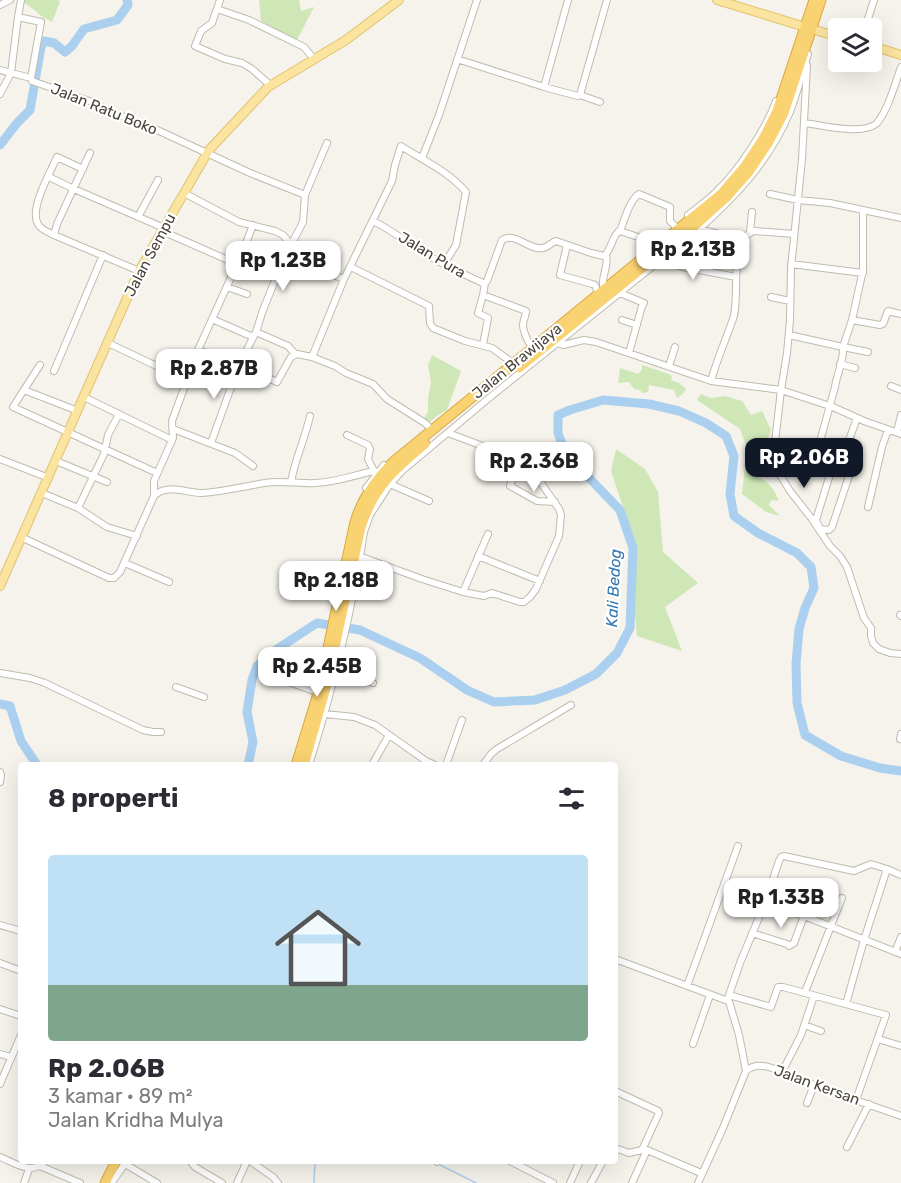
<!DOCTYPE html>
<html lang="id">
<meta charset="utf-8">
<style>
:root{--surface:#fff;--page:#f7f7f7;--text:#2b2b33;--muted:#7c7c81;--accent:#111827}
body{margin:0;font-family:Rubik,sans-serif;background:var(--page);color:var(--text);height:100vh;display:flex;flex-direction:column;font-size:22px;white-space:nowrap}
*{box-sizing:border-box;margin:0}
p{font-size:20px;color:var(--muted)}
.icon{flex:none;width:33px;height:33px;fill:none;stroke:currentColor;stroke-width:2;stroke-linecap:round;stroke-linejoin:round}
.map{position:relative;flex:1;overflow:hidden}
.sheet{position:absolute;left:18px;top:762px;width:600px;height:402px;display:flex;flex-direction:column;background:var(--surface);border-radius:6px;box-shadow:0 6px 24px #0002}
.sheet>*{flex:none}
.controls{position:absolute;left:828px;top:18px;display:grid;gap:12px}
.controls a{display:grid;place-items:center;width:54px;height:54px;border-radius:6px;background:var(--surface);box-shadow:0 6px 24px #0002;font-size:30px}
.price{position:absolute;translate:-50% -51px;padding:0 14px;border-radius:12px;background:#fff;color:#222;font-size:20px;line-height:39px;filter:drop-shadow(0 2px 3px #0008)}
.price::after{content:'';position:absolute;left:50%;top:36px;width:18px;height:14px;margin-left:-9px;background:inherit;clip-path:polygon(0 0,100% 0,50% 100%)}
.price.selected{background:var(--accent);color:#fff}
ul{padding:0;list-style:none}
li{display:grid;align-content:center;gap:12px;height:318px;padding:0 30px}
li span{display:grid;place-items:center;height:186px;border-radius:6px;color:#555}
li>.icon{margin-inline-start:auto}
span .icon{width:108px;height:108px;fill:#fffc;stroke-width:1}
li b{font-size:26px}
h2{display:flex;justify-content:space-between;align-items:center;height:72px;padding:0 30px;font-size:26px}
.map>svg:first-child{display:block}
</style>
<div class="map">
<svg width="901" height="1183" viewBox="0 0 901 1183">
<rect width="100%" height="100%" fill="#f5f3eb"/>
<!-- green -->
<path fill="#cfe7b6" d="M24,0h34l2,2 -8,20 -10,-5 -6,-6 -13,-9z
M259,0h40l2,11 13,-4 -18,35 -35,-21z
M432,355l29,16 -14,39 -9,5 -9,8 -6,-3 5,-8v-14l3,-15 -3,-18z
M642,365l27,9 3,2 -1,4 8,3 7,6 -2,4 -7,5 -3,-8 -25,-5 -1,7 -6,1 -2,-3 -6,-1 -5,-7 -11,1 2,-15 18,6 4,-4z
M701,394l10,4 14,-2 17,5 9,14 11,-4 9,19 -14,37 -1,9c14,7 17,11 23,25l-8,-1 -2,5 11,11 -14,-4 -24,-18 5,-46 -7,-19 -43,-29z
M616,449l29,20 13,23 5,60 35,31 -33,24 17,44 -45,-15 -2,-20 1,-70 -25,-75z"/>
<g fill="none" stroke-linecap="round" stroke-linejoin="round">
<!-- stream -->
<path stroke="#abd0ef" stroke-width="1.5" d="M248,764l1,1
M440,1165l36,18
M314,1183l1,-22"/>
<!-- river -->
<path stroke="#abd0ef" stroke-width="9" d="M0,145l17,-22 13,-13 11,-63 3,-6 10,2 11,9 7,-6 12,-17 33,-9 11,-15 -1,-5
M0,704l10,2 11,35 16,24
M248,765l5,-23 -6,-30 5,-32 5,-14 14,-13 46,-30 43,7 60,28 47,32 27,12 41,-2 30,-10 31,-16 21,-21 13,-25 3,-80 -13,-38 -54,-56 -8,-21v-18l12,-5 33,-10 46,4 30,7 27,12 20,13 8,20 -4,38 4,22 24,17 39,20 14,14 3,21 -9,20 -6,21 -3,35 1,39 8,32 36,21 39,12 21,3"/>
<!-- minor casing -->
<g stroke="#c0bbae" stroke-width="8">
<path id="minor" d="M220,0l-8,23 -11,8 -6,15 30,13 17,4 10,6 18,16
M0,5l10,-5
M217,9l32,11 55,27 10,12
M18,17l23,5 -10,56
M865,28l9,-28
M457,59l87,28 34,9 2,-1 20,7
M807,65l-5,94 -11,109 -1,52 -3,33 -6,37 -8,69 1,6 16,26 22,28 18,27 10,10 7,11 17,51 7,10v8l2,7 6,6 11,4 11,1
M0,70l31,8 1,3 60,21 17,9 46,18 95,44 55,22
M544,87l24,-87
M0,94l11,-21 7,-56 3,-17
M580,95l27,-95
M804,123c18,2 60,13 73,0 11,-13 18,-39 24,-56
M422,158l17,-43 38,-115
M83,169l-26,-12c-7,16 -28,52 -19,67 3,6 10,8 16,11l85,36
M49,177l25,12 90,39
M184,193l55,29 36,9 8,4 5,6 11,19 6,5 39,14 48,-98 3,-16 6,-19c23,15 47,25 65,46l-10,53 -12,19
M770,194l28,6 32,3 71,15
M688,215c10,-8 20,-15 29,-24 22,-21 49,-62 59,-90
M138,217l20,-37
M373,221c19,9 34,22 51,32 19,12 39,21 59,30h2l2,-2 15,-41c13,-9 27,11 41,8 5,-1 9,-6 13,-7l35,12 13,3c7,-5 7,-17 14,-24l2,-1 30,10 4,3
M699,229l44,11
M162,231l75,33
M620,231c5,-12 9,-30 19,-37l31,13v14l5,5
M750,232l2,-20
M54,235l3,-11 33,-71
M567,245l-7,30 32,9 3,1 2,5
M660,260l23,7 53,10
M791,264l72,9
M351,267l78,39 1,17 3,5 32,13 27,7 18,13
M603,285c-1,-10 6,-20 3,-29
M227,287l20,7
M620,293l24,10 -2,3 -13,47
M483,295l43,16c0,5 -3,9 -3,14 0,6 4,15 7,19
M771,297l19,4
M212,319l41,18
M622,320l15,5
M852,320l11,-50v-60
M256,332l7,-22 11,-27 17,-38 12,-23 2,-27 22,-52
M789,335l54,12 9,-27 28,5 3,-1 5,-13 13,3
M108,343l78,37
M559,343l4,2 21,-5 12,2 115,39 70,9 52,17 31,14 37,13
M483,345l5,-27 -10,-5 5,-18 2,-12
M198,350l45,-99 10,-26
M312,357l32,-78
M840,364l15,4
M40,365l-27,42 144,66
M669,366l6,-19
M54,371l49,-116
M711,381c6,-22 15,-42 22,-62 8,-22 -6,-79 21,-88l40,3
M891,386l10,4
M24,390l54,21
M84,397l88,43
M173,429l62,24 18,13
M897,432l4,-17
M347,435l21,10 2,4 -2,10 6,12
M211,443l28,-78 17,-33 32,14 7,8
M840,454h4l10,4v3l-22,66 -3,3 -9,-1 -4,-9 19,-62z
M844,454l13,-36
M816,456l19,-69c2,-14 9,-26 8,-40l25,5
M0,459l49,19
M56,461l51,21
M518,461l-8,25 27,15 18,1
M291,482c4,-23 14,-43 19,-66
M390,484l39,17
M366,488l18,-23
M42,493l36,15 29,19 30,9
M154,496v-15l19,-43 -1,-17 26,-71 41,15 38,17 14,-25 6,-3 15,3 23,9 11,7 27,11 14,15 38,24 4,4
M868,507l14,-60 6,-17
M78,508l26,-54 4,-19 11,-21
M23,538l86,40h5l6,-6 34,-76c12,-13 32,-3 48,-3 22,-1 42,-7 63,-10 17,-3 34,1 51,0 20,-1 39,-8 58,-12l4,1
M359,556l63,23 41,13 21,4 8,-3 28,9h4l6,-5 6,-8 23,-53 2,-21 -2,-6 -29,-42 -34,-16 -48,-18
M478,556l62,25
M125,563l44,19
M463,592l25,-58
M900,615l1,1
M337,669l36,14
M0,673l30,5 15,5 98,47 10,2h8
M266,674l48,17
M176,687l28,10
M325,714l29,3 21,8 51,36 9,4
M900,739l1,-5
M309,765c24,-76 43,-154 55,-233l6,-17 9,-14 11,-17 12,-13 87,-73 210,-169c39,-35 70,-68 91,-117 7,-18 12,-39 18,-58
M372,765l17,-30
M446,765l16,-45
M483,765l8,-11 6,-5 74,-44
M0,772l1,3 -1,7
M765,903l14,-42 2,-4 3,-1 70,15 17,-7 16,5 14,6
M0,925l21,6
M752,933l35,11 2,2 5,-3 10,-27
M895,952l6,-15
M615,959l113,42
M0,963l21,8
M687,986l51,-140
M805,992l37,-94
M729,995l42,12 7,-20h5l103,28 -30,85
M846,1004l18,-64 23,-71
M0,1009l21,7
M804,1025l17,6
M878,1039l23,7
M693,1044l17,-49
M0,1054l11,3
M746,1071l-7,-36 -11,-37 12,-35 25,-60 39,13 97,38
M782,1072l19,-37 13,-39
M0,1084l21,-49
M615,1091l43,20 1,2 -17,37
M807,1103l7,-18
M847,1147l22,-43
M615,1148l14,5 13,-3h5l54,23
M0,1157c15,6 32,19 45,4
M191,1161v1l4,5 27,16
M250,1161l23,16 5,6
M510,1161l43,22
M437,1162l1,-1
M125,1164l32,19
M40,1166l40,17
M113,1181l13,-19
M24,1183l5,-14
M237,1183l10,-22
M570,1183l10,-22
M591,1183l12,-22
M632,1183l15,-33
M698,1183l25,-55 23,-57c8,-7 16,-6 26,-3l55,22 74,26"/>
</g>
<!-- major casing -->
<g stroke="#e1c36e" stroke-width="10">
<path id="major" d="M717,0l121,37
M872,46l29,9
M0,586l139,-315 70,-121 59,-63 78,-47 53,-40"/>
</g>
<!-- highway casing -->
<g stroke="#d9a841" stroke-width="11">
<path id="highway" d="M519,368l179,-145 28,-25 23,-26 20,-30 15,-29 37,-113
M296,765l23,-75 36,-168c7,-24 21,-43 38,-60l328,-268 24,-28 19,-29 13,-26 37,-111
M304,765l22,-77 35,-161c13,-40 33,-57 64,-83
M105,1183l11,-22"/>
</g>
<!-- minor -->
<use href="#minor" stroke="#fff" stroke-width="6"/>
<!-- major -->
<use href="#major" stroke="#fbe49f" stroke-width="8"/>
<!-- highway -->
<use href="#highway" stroke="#f9d272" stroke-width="9"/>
</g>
<g text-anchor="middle" stroke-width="4.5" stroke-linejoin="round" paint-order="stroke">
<!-- street labels -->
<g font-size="15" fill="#494439" stroke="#fff">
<text transform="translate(104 109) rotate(22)" y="5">Jalan Ratu Boko</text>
<text transform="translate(150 255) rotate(-62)" y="5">Jalan Sempu</text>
<text transform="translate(432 255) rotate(31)" y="5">Jalan Pura</text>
<text transform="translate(517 361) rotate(-39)" y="5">Jalan Brawijaya</text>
<text transform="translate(817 1085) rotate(20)" y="5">Jalan Kersan</text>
</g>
<!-- water labels -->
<g font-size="16" font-style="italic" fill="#3478b3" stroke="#fff">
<text transform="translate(613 588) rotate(-87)" y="6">Kali Bedog</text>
</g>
</g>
</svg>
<div class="controls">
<a><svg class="icon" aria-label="layers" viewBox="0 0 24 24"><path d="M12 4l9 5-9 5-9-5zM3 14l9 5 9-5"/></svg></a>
</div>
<b class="price" style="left:693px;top:281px">Rp 2.13B</b>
<b class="price" style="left:283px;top:292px">Rp 1.23B</b>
<b class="price" style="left:214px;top:400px">Rp 2.87B</b>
<b class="price selected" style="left:804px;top:489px">Rp 2.06B</b>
<b class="price" style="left:534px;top:493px">Rp 2.36B</b>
<b class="price" style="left:336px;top:612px">Rp 2.18B</b>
<b class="price" style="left:317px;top:698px">Rp 2.45B</b>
<b class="price" style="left:781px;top:929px">Rp 1.33B</b>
<section class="sheet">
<h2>8 properti<svg class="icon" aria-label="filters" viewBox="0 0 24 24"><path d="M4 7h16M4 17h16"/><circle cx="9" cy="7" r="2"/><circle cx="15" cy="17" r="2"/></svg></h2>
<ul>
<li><span style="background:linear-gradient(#bfe0f5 70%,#7fa58c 0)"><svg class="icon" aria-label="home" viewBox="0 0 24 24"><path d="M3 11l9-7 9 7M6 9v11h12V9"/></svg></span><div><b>Rp 2.06B</b><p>3 kamar · 89 m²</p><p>Jalan Kridha Mulya</p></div></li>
</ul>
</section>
</div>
